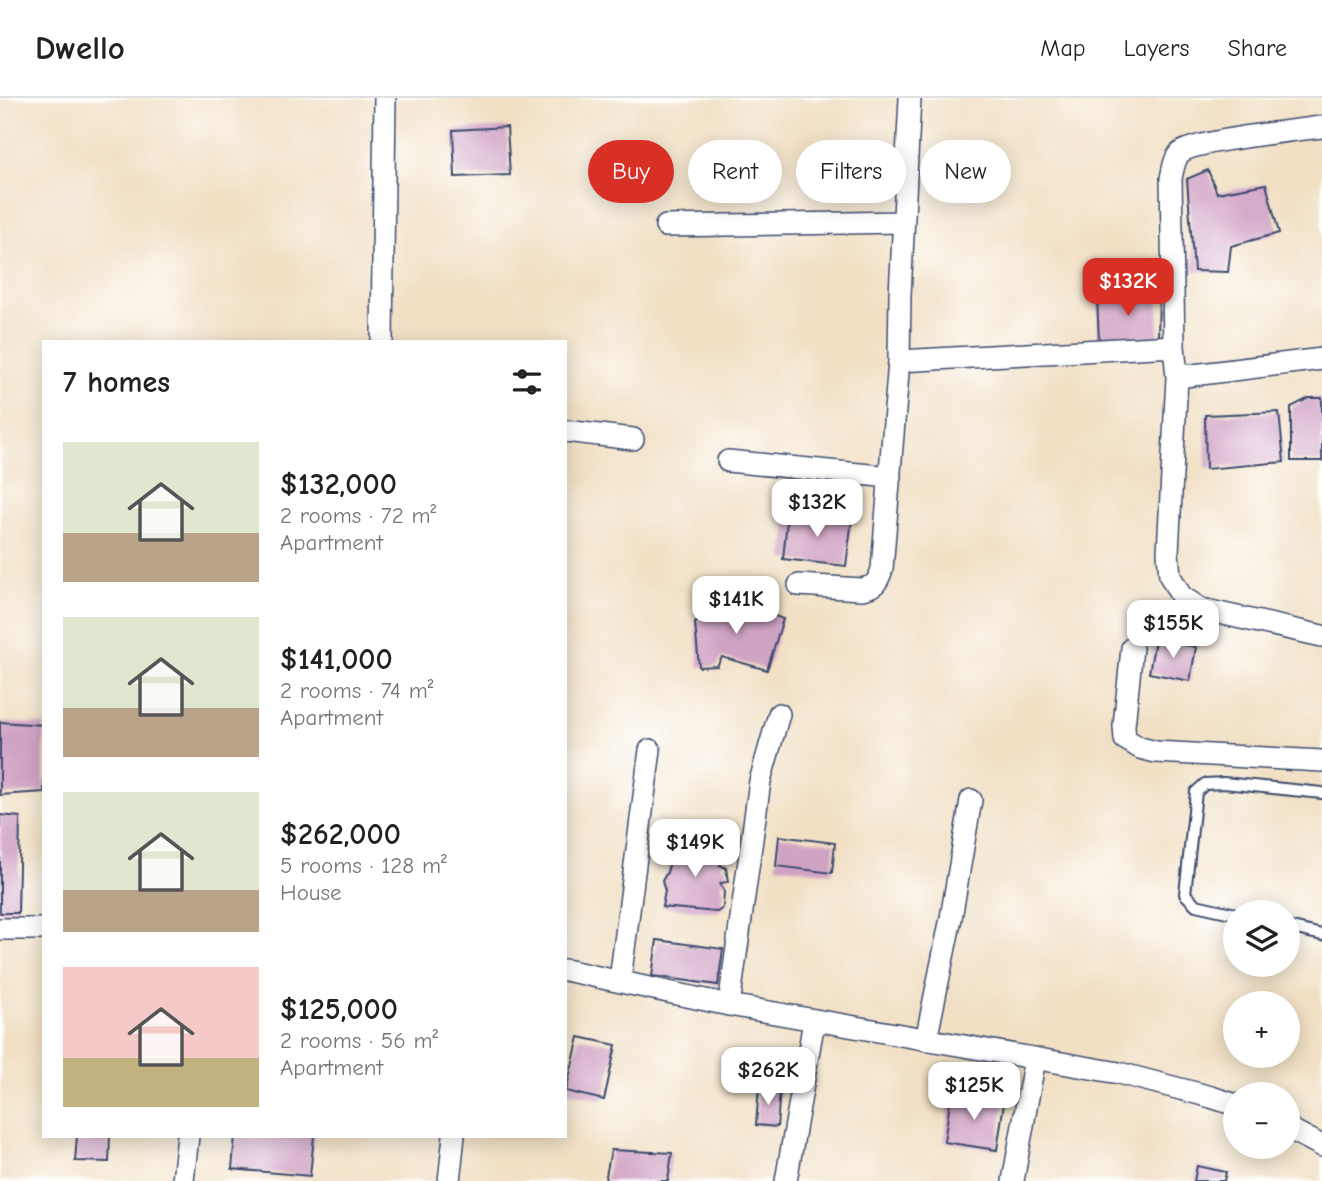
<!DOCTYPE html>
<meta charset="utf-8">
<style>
:root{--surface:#fff;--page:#f6f6f6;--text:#222;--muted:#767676;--line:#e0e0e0;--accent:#d93025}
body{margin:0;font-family:"Comic Neue",sans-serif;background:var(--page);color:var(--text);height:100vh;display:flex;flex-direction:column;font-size:26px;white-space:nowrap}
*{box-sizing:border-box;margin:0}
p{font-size:23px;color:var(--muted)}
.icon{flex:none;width:38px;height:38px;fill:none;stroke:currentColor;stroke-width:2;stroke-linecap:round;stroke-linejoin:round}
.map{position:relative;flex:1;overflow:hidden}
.drawer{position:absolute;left:42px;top:242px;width:525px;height:798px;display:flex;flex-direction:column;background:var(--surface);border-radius:0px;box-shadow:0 4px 18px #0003}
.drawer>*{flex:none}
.guide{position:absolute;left:588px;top:42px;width:628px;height:63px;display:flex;gap:14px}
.controls{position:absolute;left:1223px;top:802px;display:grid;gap:14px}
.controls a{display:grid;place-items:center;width:77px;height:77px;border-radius:50%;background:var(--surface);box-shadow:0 4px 18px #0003;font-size:35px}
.price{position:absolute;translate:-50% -60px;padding:0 16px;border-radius:14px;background:#fff;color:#222;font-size:23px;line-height:46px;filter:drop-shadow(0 2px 4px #0008)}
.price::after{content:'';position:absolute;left:50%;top:42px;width:21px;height:16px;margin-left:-10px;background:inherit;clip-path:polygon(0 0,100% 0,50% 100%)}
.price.selected{background:var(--accent);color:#fff}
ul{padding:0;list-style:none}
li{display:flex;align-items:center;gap:21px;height:175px;padding:0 21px}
li span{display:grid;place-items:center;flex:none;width:196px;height:140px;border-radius:0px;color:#555}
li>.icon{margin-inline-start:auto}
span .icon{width:84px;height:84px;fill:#fffc;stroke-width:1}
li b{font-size:30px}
h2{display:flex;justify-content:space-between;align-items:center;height:84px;padding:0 21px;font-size:30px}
.chip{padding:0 24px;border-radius:32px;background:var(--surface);box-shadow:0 4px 18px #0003;font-size:24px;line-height:63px}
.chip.selected{background:var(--accent);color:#fff}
header{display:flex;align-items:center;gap:42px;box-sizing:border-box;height:98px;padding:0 35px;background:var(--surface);border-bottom:2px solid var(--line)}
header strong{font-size:33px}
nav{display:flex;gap:38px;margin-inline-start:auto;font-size:24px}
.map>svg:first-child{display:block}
</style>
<header>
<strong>Dwello</strong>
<nav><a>Map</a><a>Layers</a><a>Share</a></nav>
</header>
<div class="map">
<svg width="1322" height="1083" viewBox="0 0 1322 1083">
<rect width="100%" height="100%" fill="#fff"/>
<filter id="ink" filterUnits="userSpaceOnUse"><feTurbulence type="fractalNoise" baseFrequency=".0143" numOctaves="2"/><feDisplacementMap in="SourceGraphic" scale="14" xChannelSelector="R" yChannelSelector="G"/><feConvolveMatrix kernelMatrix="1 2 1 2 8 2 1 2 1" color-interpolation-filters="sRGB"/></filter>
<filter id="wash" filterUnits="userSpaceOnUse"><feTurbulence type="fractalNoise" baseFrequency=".00686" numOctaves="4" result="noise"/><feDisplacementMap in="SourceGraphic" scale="28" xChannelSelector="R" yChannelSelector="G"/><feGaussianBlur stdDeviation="1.57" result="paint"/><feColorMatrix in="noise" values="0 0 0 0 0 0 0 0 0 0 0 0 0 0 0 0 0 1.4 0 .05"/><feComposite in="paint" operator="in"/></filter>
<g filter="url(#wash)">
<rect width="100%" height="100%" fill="#f1e0c4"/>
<g id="blocks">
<!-- building -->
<path fill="#d0a3c4" d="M507,29l3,48 -55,2 -2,-47z
M1208,72l9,23 49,-9 13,49 -48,13 -3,26 -34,-1 -7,-92z
M1159,196l-1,44 -59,5 -2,-47z
M1309,300h13v63h-31v-54z
M1279,314l5,50 -78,7 -1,-54z
M788,413l64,8 -6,47 -63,-7z
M708,503l57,11 18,7 -16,51 -45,-13 -5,9 -18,1 -4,-44 9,-5z
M1155,542l41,7 -6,34 -41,-8z
M0,624l44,3v67l-44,3z
M0,717l20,2 -2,96h-18z
M779,738l56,7 -3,30 -56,-7z
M675,747h32l-1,8 21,-2 -7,14 6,3 2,14 -8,1 4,8 -1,17 -6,4 -55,-5 3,-16 -3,-10 5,-9z
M657,842l66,9 -5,36 -66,-9z
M579,939l37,8 -12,55 -38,-9z
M759,989l21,2 -3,38 -21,-2z
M951,997l53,8 -7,47 -53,-8z
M77,1038h33l-1,26 -34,-1z
M235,1038h79l-4,40 -78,-7z
M611,1052l61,3 -4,28h-63z
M1197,1068l29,6 -2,9h-30z"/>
</g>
</g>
<g filter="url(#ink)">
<use href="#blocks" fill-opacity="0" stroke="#3b4a6d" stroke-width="2"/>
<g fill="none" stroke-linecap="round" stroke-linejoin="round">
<!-- lane casing -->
<g stroke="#3b4a6d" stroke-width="14">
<path id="lane" d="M1236,816l-40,-9 -11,-11 11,-102 9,-8 19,-1 98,10
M1288,829l34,8"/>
</g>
<!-- street casing -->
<g stroke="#3b4a6d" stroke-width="24">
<path id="street" d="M1322,29c-23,3 -129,14 -142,26 -6,6 -7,17 -9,25l3,168 3,31 -9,176 2,23 11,20 20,13 121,27
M666,128l238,-4
M382,243l3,-243
M899,263l275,-15
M1177,279l145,-18
M565,333l68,8
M728,363l162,16
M799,487l62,4c14,-2 17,-7 21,-20l17,-208 1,-66 10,-197
M1132,550l-8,78 1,13 15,9 16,4 166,9
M0,831h44
M565,872l164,35 390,68 92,24 25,8
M620,882l30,-230
M729,907l31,-224 19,-67
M926,942l25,-122 20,-118
M1288,1030l34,18
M183,1083l5,-45
M449,1083l5,-45
M786,1083l28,-160
M1013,1083l22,-123"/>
</g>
<!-- lane -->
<use href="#lane" stroke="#fff" stroke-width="10"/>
<!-- street -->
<use href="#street" stroke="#fff" stroke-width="21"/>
</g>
</g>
</svg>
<div class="controls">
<a><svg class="icon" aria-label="layers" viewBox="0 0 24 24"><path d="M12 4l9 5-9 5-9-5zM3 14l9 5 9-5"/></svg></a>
<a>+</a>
<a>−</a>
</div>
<b class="price selected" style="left:1128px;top:220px">$132K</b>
<b class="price" style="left:817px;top:441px">$132K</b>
<b class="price" style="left:736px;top:538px">$141K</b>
<b class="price" style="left:1173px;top:562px">$155K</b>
<b class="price" style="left:695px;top:781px">$149K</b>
<b class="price" style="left:768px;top:1009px">$262K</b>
<b class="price" style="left:974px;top:1024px">$125K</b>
<div class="guide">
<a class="chip selected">Buy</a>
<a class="chip">Rent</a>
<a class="chip">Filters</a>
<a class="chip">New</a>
</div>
<section class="drawer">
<h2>7 homes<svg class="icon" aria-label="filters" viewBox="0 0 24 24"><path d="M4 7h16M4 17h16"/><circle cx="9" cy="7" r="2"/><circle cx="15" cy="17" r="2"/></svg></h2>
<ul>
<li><span style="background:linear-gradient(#dfe7d0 65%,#b9a48a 0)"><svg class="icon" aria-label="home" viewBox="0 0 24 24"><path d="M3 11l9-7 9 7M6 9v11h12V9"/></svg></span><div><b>$132,000</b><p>2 rooms · 72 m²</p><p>Apartment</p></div></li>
<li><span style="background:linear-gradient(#dfe7d0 65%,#b9a48a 0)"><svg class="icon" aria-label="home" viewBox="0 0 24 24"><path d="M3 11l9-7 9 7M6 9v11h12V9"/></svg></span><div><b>$141,000</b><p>2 rooms · 74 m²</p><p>Apartment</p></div></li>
<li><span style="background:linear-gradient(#dfe7d0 70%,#b9a48a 0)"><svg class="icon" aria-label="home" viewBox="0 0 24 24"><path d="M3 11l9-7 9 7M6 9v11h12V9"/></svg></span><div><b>$262,000</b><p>5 rooms · 128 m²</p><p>House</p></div></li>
<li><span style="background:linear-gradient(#f6c9c9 65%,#c2b280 0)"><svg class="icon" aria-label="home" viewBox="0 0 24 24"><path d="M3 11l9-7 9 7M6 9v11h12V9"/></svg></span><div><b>$125,000</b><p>2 rooms · 56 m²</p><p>Apartment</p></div></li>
</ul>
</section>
</div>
